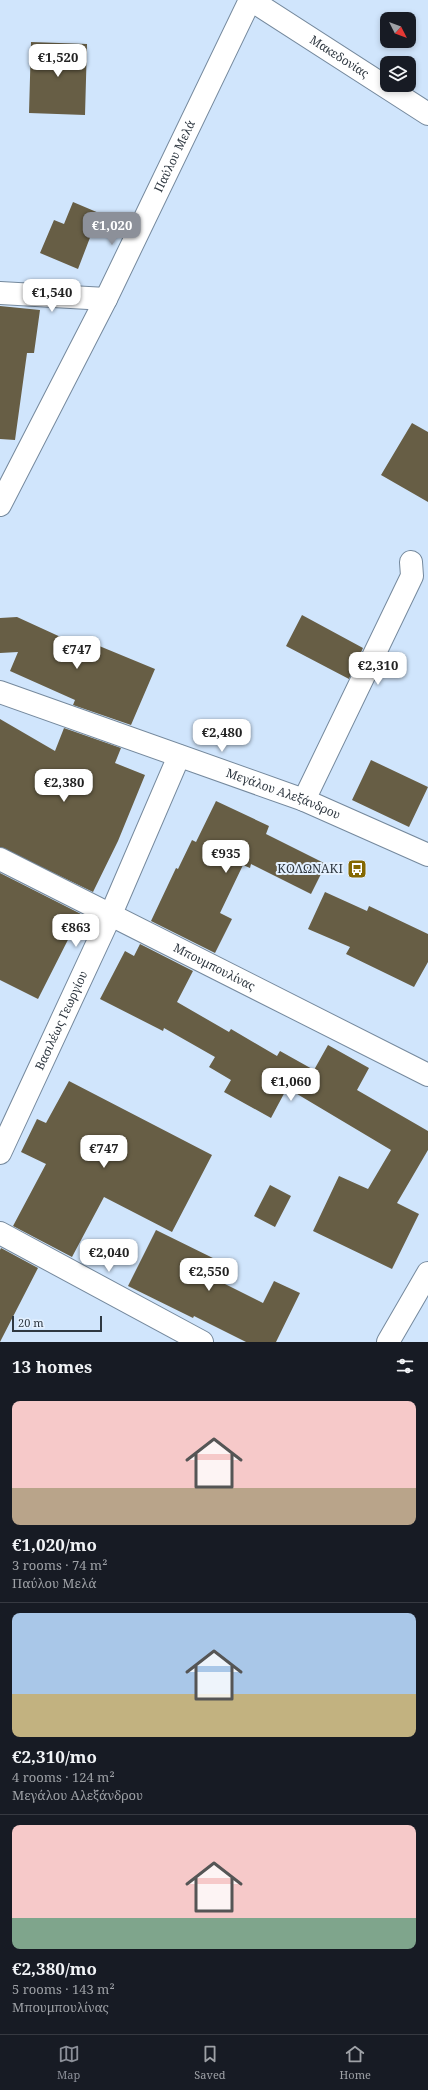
<!DOCTYPE html>
<meta charset="utf-8">
<style>
:root{--surface:#171b24;--page:#20242c;--text:#f1f3f6;--muted:#9ea1a6;--line:#363941;--accent:#8c9099}
body{margin:0;font-family:"Noto Serif",serif;background:var(--page);color:var(--text);height:100vh;display:flex;flex-direction:column;font-size:15px;white-space:nowrap}
*{box-sizing:border-box;margin:0}
p{font-size:13px;color:var(--muted)}
.icon{flex:none;width:22px;height:22px;fill:none;stroke:currentColor;stroke-width:2;stroke-linecap:round;stroke-linejoin:round}
.map{position:relative;height:1342px;overflow:hidden}
.details{display:flex;flex-direction:column;background:var(--surface);flex:1}
.details>*{flex:none}
.needle{width:26px;rotate:132deg}
.buttons{position:absolute;left:380px;top:12px;display:grid;gap:8px}
.buttons a{display:grid;place-items:center;width:36px;height:36px;border-radius:8px;background:var(--surface);box-shadow:0 2px 6px #0003;font-size:20px}
.scale{position:absolute;left:12px;bottom:10px;width:90px;box-sizing:border-box;padding-left:4px;border:2px solid #2f3841;border-top:0;font-size:11px;line-height:14px;white-space:nowrap;color:#2f3841;-webkit-text-stroke:3px #e4f1ff;paint-order:stroke}
.price{position:absolute;translate:-50% -34px;padding:0 9px;border-radius:8px;background:#fff;color:#222;font-size:13px;line-height:26px;filter:drop-shadow(0 1px 2px #0008)}
.price::after{content:'';position:absolute;left:50%;top:24px;width:12px;height:9px;margin-left:-6px;background:inherit;clip-path:polygon(0 0,100% 0,50% 100%)}
.price.on{background:var(--accent);color:#fff}
ul{padding:0;list-style:none}
li{display:grid;align-content:center;gap:8px;height:212px;padding:0 12px}
li+li{border-top:1px solid var(--line)}
li span{display:grid;place-items:center;height:124px;border-radius:8px;color:#555}
li>.icon{margin-inline-start:auto}
span .icon{width:72px;height:72px;fill:#fffc;stroke-width:1}
li b{font-size:17px}
h2{display:flex;justify-content:space-between;align-items:center;height:48px;padding:0 12px;font-size:17px}
.menu{display:flex;justify-content:space-around;align-items:center;height:56px;border-top:1px solid var(--line);background:var(--surface);font-size:11px;color:var(--muted)}
.menu a{display:grid;justify-items:center;gap:2px}
.menu .on{color:var(--accent)}
.map>svg:first-child{display:block}
</style>
<div class="map">
<svg width="428" height="1342" viewBox="0 0 428 1342">
<rect width="100%" height="100%" fill="#d0e5fc"/>
<!-- building -->
<path fill="#675e45" d="M31,42l56,2 -2,71 -56,-2z
M73,202l33,14 -9,22 -6,-3 -13,34 -38,-16 14,-33 10,4z
M0,306l40,4 -6,43h-7l-12,87 -15,-1z
M412,423l16,9v70l-47,-27z
M302,615l61,33 -14,31 -63,-33z
M17,617l72,33 3,-7 63,26 -24,56 -58,-20 2,-5 -65,-29 8,-19 -18,1v-35z
M0,719l55,32 9,-23 57,20 -6,15 30,12 -27,66 -25,51 -93,-45z
M371,760l57,27 -19,40 -57,-27z
M216,801l53,25 -3,8 60,30 -15,30 -60,-30 -1,4 -7,-3 -23,48 12,6 -17,34 -64,-32 25,-53 2,1 14,-29 4,2z
M0,873l81,41 -43,85 -38,-19z
M325,892l42,19 2,-5 59,28v28l-14,25 -68,-33 4,-7 -42,-18z
M140,944l53,27 -16,31 52,30 2,-3 46,27 3,-5 34,19 14,-25 41,23 -12,22 71,41v19l-31,53 22,11 -27,55 -79,-38 26,-55 29,13 23,-39 -104,-62 -16,30 -47,-26 7,-12 -22,-13 6,-10 -51,-29 -1,3 -63,-32 25,-48 9,5z
M69,1081l143,74 -40,77 -68,-35 -32,60 -59,-31 33,-62 -25,-12 16,-33 9,4z
M270,1185l21,11 -16,31 -21,-11z
M156,1230l65,32 -8,16 50,25 11,-22 26,12 -24,49h-30l-52,-26 -1,2 -65,-32z
M1,1248l37,20 -38,74v-92z"/>
<g fill="none" stroke-linecap="round" stroke-linejoin="round">
<!-- street casing -->
<g stroke="#75899d" stroke-width="24">
<g id="street">
<path id="s1" d="M251,0l177,114"/>
<path d="M0,293l106,6"/>
<path id="s2" d="M0,505l106,-206 144,-299"/>
<path d="M304,800l108,-224 -1,-14"/>
<path id="s3" d="M0,859l428,216"/>
<path id="s4" d="M0,1153l111,-239 68,-158"/>
<path d="M0,1233l202,109"/>
<path d="M388,1342l40,-69"/>
</g>
</g>
<!-- secondary casing -->
<g stroke="#75899d" stroke-width="24">
<g id="secondary">
<path id="s5" d="M0,692l304,108 124,55"/>
</g>
</g>
<!-- street -->
<use href="#street" stroke="#fff" stroke-width="22"/>
<!-- secondary -->
<use href="#secondary" stroke="#fff" stroke-width="22"/>
</g>
<!-- icons -->
<defs>
<g id="bus-square" transform="scale(1)"><rect x="-9" y="-9" width="18" height="18" rx="4" fill="#846700" stroke="#e4f1ff"/><path d="M-5-6H5V4H4V6H2V4H-2V6H-4V4H-5ZM-3.5-4V0h7V-4ZM-3.5 1.2v1.5H-2V1.2ZM2 1.2v1.5H3.5V1.2Z" fill="#fff"/></g>
</defs>
<g fill-rule="evenodd">
<use href="#bus-square" x="357" y="869"/>
</g>
<g text-anchor="middle" stroke-width="4" stroke-linejoin="round" paint-order="stroke">
<!-- street labels -->
<g font-size="12" fill="#2f3841" stroke="#e4f1ff">
<text dy="4" stroke="none"><textPath href="#s1" startOffset="105">Μακεδονίας</textPath></text>
<text dy="4" stroke="none"><textPath href="#s2" startOffset="390">Παύλου Μελά</textPath></text>
<text dy="4" stroke="none"><textPath href="#s5" startOffset="301">Μεγάλου Αλεξάνδρου</textPath></text>
<text dy="4" stroke="none"><textPath href="#s3" startOffset="240">Μπουμπουλίνας</textPath></text>
<text dy="4" stroke="none"><textPath href="#s4" startOffset="146">Βασιλέως Γεωργίου</textPath></text>
</g>
<!-- poi labels -->
<g font-size="12" fill="#2f3841" stroke="#e4f1ff" text-anchor="end">
<text x="343" y="873">ΚΟΛΩΝΑΚΙ</text>
</g>
</g>
</svg>
<div class="buttons">
<a><svg class="needle" viewBox="-14 -14 28 28"><path d="M0-13l5 13h-10z" fill="#e53935"/><path d="M0 13l5-13h-10z" fill="#9ea1a6"/></svg></a>
<a><svg class="icon" aria-label="layers" viewBox="0 0 24 24"><path d="M12 4l9 5-9 5-9-5zM3 14l9 5 9-5"/></svg></a>
</div>
<div class="scale">20 m</div>
<b class="price" style="left:58px;top:78px">€1,520</b>
<b class="price on" style="left:112px;top:246px">€1,020</b>
<b class="price" style="left:52px;top:313px">€1,540</b>
<b class="price" style="left:77px;top:670px">€747</b>
<b class="price" style="left:378px;top:686px">€2,310</b>
<b class="price" style="left:222px;top:753px">€2,480</b>
<b class="price" style="left:64px;top:803px">€2,380</b>
<b class="price" style="left:226px;top:874px">€935</b>
<b class="price" style="left:76px;top:948px">€863</b>
<b class="price" style="left:291px;top:1102px">€1,060</b>
<b class="price" style="left:104px;top:1169px">€747</b>
<b class="price" style="left:109px;top:1273px">€2,040</b>
<b class="price" style="left:209px;top:1292px">€2,550</b>
</div>
<section class="details">
<h2>13 homes<svg class="icon" aria-label="filters" viewBox="0 0 24 24"><path d="M4 7h16M4 17h16"/><circle cx="9" cy="7" r="2"/><circle cx="15" cy="17" r="2"/></svg></h2>
<ul>
<li><span style="background:linear-gradient(#f6c9c9 70%,#b9a48a 0)"><svg class="icon" aria-label="home" viewBox="0 0 24 24"><path d="M3 11l9-7 9 7M6 9v11h12V9"/></svg></span><div><b>€1,020/mo</b><p>3 rooms · 74 m²</p><p>Παύλου Μελά</p></div></li>
<li><span style="background:linear-gradient(#a9c7e8 65%,#c2b280 0)"><svg class="icon" aria-label="home" viewBox="0 0 24 24"><path d="M3 11l9-7 9 7M6 9v11h12V9"/></svg></span><div><b>€2,310/mo</b><p>4 rooms · 124 m²</p><p>Μεγάλου Αλεξάνδρου</p></div></li>
<li><span style="background:linear-gradient(#f6c9c9 75%,#7fa58c 0)"><svg class="icon" aria-label="home" viewBox="0 0 24 24"><path d="M3 11l9-7 9 7M6 9v11h12V9"/></svg></span><div><b>€2,380/mo</b><p>5 rooms · 143 m²</p><p>Μπουμπουλίνας</p></div></li>
</ul>
</section>
<nav class="menu">
<a class="on"><svg class="icon" aria-label="map" viewBox="0 0 24 24"><path d="M3 6l6-2 6 2 6-2v14l-6 2-6-2-6 2zM9 4v14M15 6v14"/></svg>Map</a>
<a><svg class="icon" aria-label="saved" viewBox="0 0 24 24"><path d="M7 4h10v16l-5-4-5 4z"/></svg>Saved</a>
<a><svg class="icon" aria-label="home" viewBox="0 0 24 24"><path d="M3 11l9-7 9 7M6 9v11h12V9"/></svg>Home</a>
</nav>
